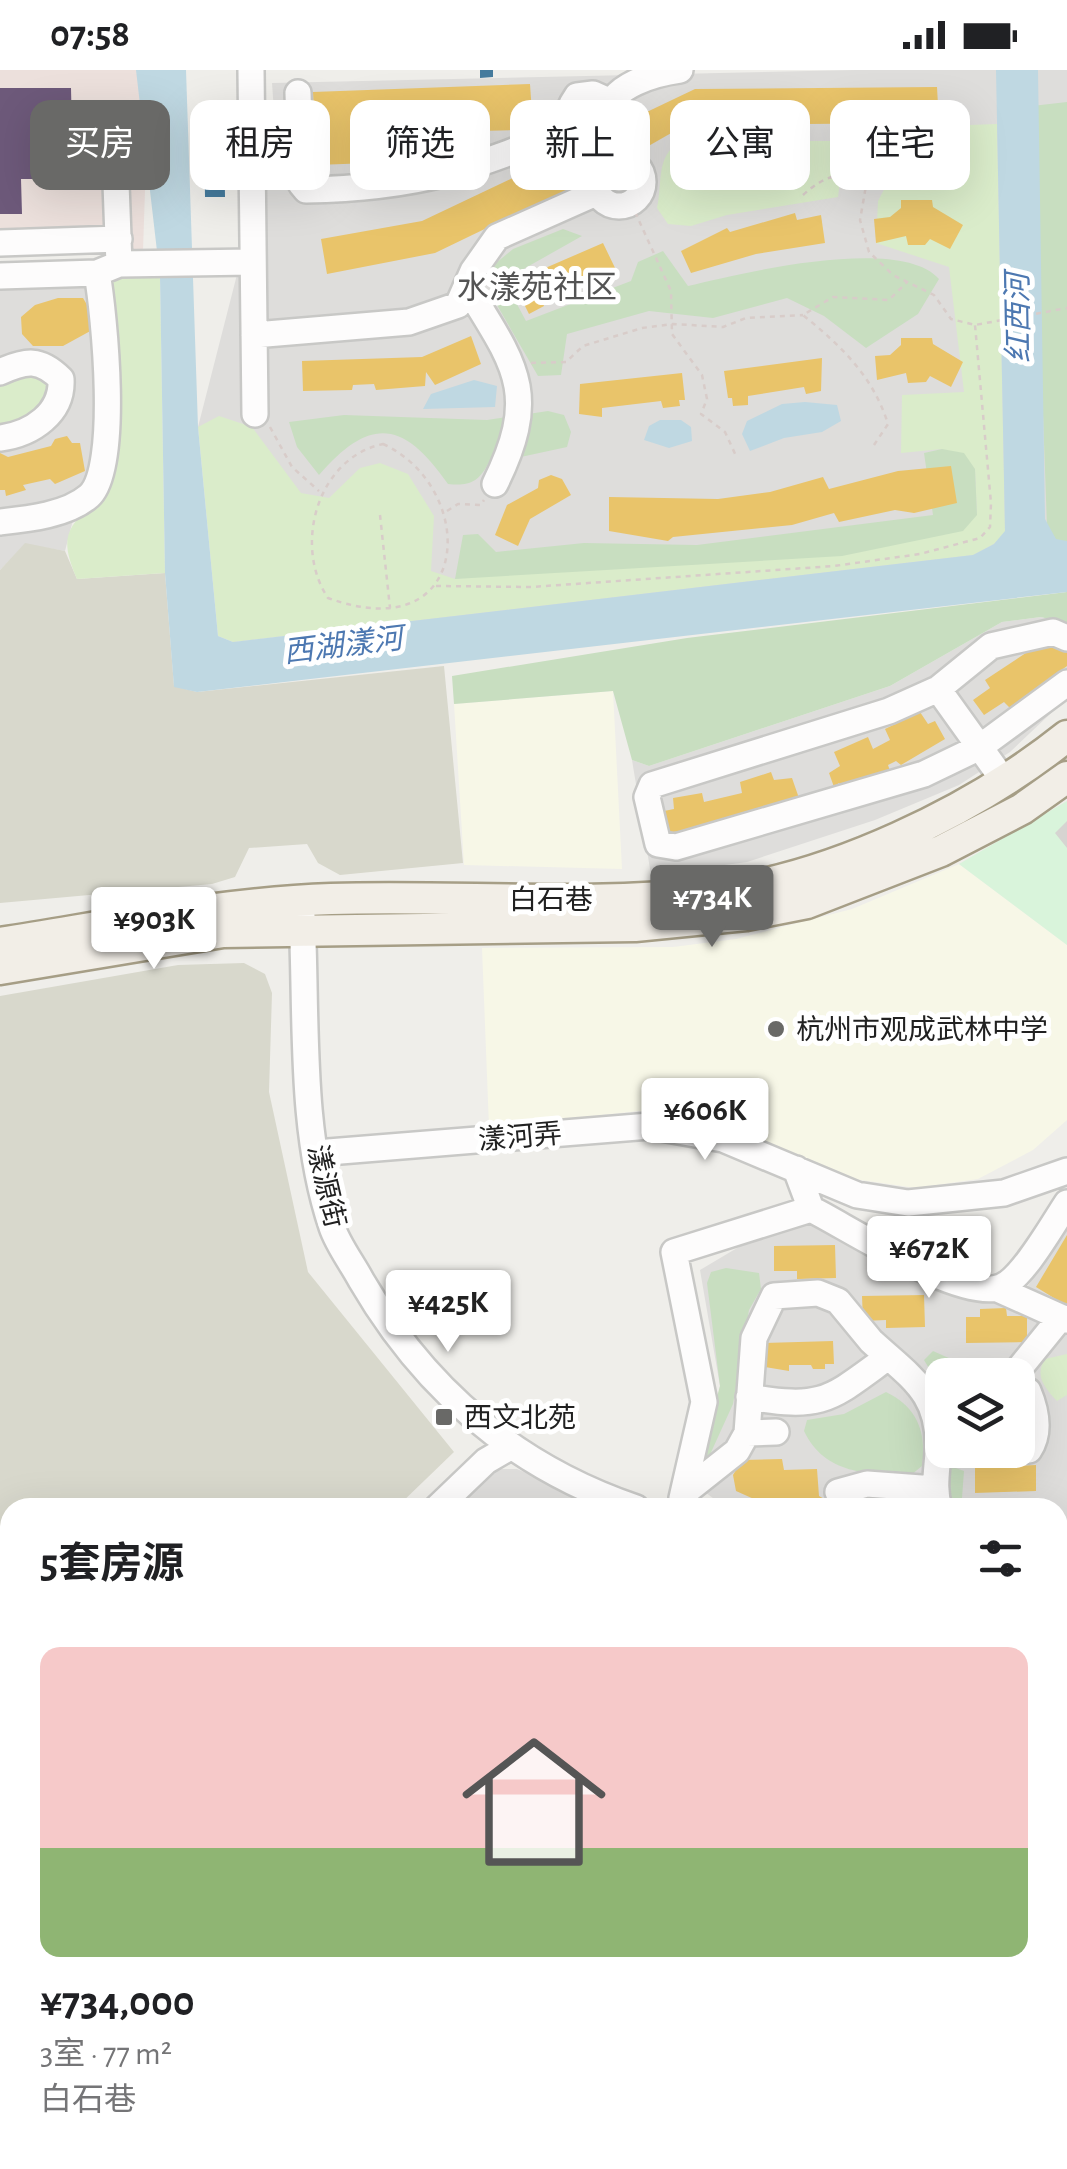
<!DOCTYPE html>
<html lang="zh">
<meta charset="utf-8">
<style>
:root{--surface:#fff;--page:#f2f2f2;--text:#202124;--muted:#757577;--line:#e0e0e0;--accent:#696967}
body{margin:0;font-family:"Alegreya Sans","Noto Sans SC",sans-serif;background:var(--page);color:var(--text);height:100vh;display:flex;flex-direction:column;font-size:38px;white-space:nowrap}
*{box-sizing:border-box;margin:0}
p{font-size:32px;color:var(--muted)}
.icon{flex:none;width:55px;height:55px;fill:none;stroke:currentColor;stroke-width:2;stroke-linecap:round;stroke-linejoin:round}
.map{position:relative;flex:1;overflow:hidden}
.panel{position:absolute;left:0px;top:1428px;width:1068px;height:672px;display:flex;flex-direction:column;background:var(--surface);border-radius:30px 30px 0 0;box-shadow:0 10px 40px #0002}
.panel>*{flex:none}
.guide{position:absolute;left:30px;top:30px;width:1008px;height:90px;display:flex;gap:20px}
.buttons{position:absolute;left:925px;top:1288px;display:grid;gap:20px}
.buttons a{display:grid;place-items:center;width:110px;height:110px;border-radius:20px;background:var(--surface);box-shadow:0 10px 40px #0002;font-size:50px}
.price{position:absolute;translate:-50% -85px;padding:0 22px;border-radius:10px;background:#fff;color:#222;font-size:32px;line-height:65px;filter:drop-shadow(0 2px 5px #0008)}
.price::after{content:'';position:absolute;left:50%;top:60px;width:30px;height:22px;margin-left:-15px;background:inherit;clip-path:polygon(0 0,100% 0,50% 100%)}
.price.selected{background:var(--accent);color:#fff}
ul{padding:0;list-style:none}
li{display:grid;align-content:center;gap:20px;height:530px;padding:0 40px}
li+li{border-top:2px solid var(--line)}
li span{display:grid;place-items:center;height:310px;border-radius:20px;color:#555}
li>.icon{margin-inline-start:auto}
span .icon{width:180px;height:180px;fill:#fffc;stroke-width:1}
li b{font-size:42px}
h2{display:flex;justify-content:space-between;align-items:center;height:120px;padding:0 40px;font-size:42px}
.pill{padding:0 35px;border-radius:20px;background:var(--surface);box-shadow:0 10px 40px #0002;font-size:35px;line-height:90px}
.pill.selected{background:var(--accent);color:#fff}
.status{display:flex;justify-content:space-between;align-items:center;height:70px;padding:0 50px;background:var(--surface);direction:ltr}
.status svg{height:28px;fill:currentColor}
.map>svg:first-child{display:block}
</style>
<div class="status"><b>07:58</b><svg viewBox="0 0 49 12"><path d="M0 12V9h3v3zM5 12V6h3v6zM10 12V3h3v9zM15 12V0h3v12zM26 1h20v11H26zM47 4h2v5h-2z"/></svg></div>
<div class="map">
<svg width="1067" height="2099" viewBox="0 0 1067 2099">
<rect width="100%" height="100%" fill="#efeeea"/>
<!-- residential -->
<path fill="#dedddb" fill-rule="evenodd" d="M855,0h212v477l-834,95 -35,-215 77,-301 -3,-43z
M107,209l-8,222 -26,19 -8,31 -40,-7 -25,26v-284z
M1041,547l26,7v74l-57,54 -51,33 -84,35 -128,42 -96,13 -19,-115 17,6 241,-80 112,-64z
M801,1140l218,90 48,-75v315l-9,13v-45h-332l-25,-19 19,-103 -20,-116zM942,1305h76v75h-76z
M496,1399h21l87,38 -156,1z
M1067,1932v167h-121l8,-9h104v-149z
M611,2090l1,9h-572l-2,-8z"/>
<!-- commercial -->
<path fill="#ece0dc" d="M0,0h149l-6,180 -143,7z"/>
<!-- education -->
<path fill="#f7f7e7" d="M613,621l9,178 -158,-4 -10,-161z
M959,794l108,81v175l-34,30 -55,29 -62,9 -62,-9 -124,-51 -49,-13 -42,-4 -150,16 -7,-179 191,-1 63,-8 116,-30z
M0,1818l10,5v142l-10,-44z"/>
<!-- construction -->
<path fill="#d8d8cc" d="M25,473l40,8 12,28 88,-6 9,113 23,6 247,-26 19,197 -123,12 -22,-12 -11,-19 -58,4 -14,29 -23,7 -212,19v-333z
M244,893l21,11 7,19 -3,99 39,180 146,180 -57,55 -387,1v259l-10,-3v-768l178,-31z"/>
<!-- grass -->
<path fill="#daecca" d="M997,54l8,408 -11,12 -21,11 -740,87 -15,-6 -20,-209 21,-11 33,11 49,66 28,5 31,-30 20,-5 28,11 26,42 -3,55 24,8 522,-64 -2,-46 -33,-20 -41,4 1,-58 62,-3 -15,-125 -73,-24 2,-42 11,-21 59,-17 16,-12 5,-26z
M680,71h165l-7,56 -111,18 -36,11 -23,-2 -11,-16c6,-27 -2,-50 23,-67z
M160,207l5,296 -88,6c-17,-39 -13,-53 22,-78l8,-222z
M36,302l10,11 4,17 -10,13 -40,19v-51z
M1067,1284v41l-10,6c-12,-13 -23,-25 -12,-42z"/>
<!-- forest -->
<path fill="#c8dec0" d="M1067,32v449l-5,1 -15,-26 -15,-420z
M563,159l19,7 -78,44 22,41 105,-40 7,-19 25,-11 25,35c54,-13 212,-51 251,-7l-21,35 -52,34 -42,-32 -37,-18 -74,20 -64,-7 -82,23 -6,41 -23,1 -48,-83v-25l23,-19z
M548,341l16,4 7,17 -4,15 -79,17c-10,19 -20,22 -40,20 -44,-63 -77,-69 -129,-9l-22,-28 -8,-25 55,-7 143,5z
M942,379l22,4 11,16 2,46 -14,16 -121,25 -387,23 8,-44 15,-1 18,18 88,-9 113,2 236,-30 -9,-62z
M1067,522v32l-26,-7 -39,5 -112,64 -241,80 -17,-6 -19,-69 -159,13 -2,-28 235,-38z
M726,1198l33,5 2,16 -12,21 -16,94 -25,55 -5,-12 17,-61 -13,-103 4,-11z
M933,1281l27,12 -7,10 -20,2 -9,-15z
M886,1322c31,15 41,40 36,74l-11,9c-43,-1 -86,0 -107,-44l3,-11 37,-6z
M950,1396l14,5 -2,27 -16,1z
M1067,1471v141l-9,13v-140z"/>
<!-- park -->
<path fill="#d9f4db" d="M1067,731v144l-108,-81z"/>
<!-- water -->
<path fill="#bfd8e2" d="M136,0h50l12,357 20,209 15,6 740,-87 21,-11 11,-13 -9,-461h42l7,449 11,20 11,2v51l-870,100 -23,-5 -9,-114 -5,-296z
M474,310l23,6 -2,21 -72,2 8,-15z
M805,332l32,3 4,16 -19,11 -38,6 -34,13 -8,-17 5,-13 35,-17z
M660,350h21l10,7 1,14 -23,7 -25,-8 5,-14z
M1067,1612v198l-9,6v-191z
M0,1736l10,4v56l-10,-4z
M663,2090h165l-6,9h-158z"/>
<!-- homes -->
<path fill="#e9c46a" d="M530,14l2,29 -16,17 -121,3 3,29 -82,3 -3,-73z
M937,17l2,36 -136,1 -1,-11h-31l1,13 -92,2 -35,20 -15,-28 65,-31z
M578,77l16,36 -43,20 -4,-4 -112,54 -108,21 -6,-35 101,-18z
M901,130h31l1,7 30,18 -13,24 -20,-10 -5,6h-17l-2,-9 -30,7 -2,-24 16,-2 11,-9z
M795,143l2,7 24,-5 4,28 -69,11 -65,19 -10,-22 46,-23 3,4z
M603,173l14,29 -14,7 -4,-6 -58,25 3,8 -15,8 -16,-32z
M58,228h25l10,17 1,14 -31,17h-30l-11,-12 -1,-17 14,-12z
M471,266l10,28 -46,21 -9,-13 -1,14 -49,4 -2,-6 -21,1 -1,5 -49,1 -1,-30 120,-4z
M901,268h31l1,6 30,18 -12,25 -21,-11 -4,6 -18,1 -2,-10 -29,7 -2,-24 15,-1 11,-10z
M822,288l-1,33 -15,3 -2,-7 -56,9v9l-15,1 -1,-8h-4l-4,-27z
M682,303l3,27h-6l1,6 -17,2 -2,-7 -59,7v9l-23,-3 1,-30z
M67,366l5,7h8l5,28 -30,13 -5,-5 -27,6 3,5 -20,6 -1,-6h-5v-37l8,4 43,-11 4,-7z
M951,396l6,37 -43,10 -19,-3 -56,12 -5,-9 -42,12 -119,12 -5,4 -59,-10v-34l109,2 52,-7 53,-15 6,12 69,-18z
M551,405l11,4 9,16 -41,24 -12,27 -23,-11 12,-30 31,-17 1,-8z
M1050,567l8,12 6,-5 3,5v17l-57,42 -6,-6 -20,13 -11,-15 17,-12 -5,-8z
M920,642l8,12 7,-3 10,18 -44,26 -5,-4 -8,4 2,6 -46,18 -5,-6 -5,4 -5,-14 11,-7 -6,-14 34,-15 5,12 17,-9 -5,-11z
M771,702l3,8 18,-2 8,23 -69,22 -69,14 -8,-24 20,-4 -1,-11 29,-5 2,9 38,-9 -2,-11z
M1067,1165v71l-31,-19z
M835,1175l1,33 -39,1v-8h-23v-25z
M924,1225l1,32 -39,1v-8l-23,1 -1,-25z
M1006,1238l1,8h20v26l-61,1v-26h14v-8z
M833,1271l1,23h-9v5h-12l-2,-4h-22v6l-24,-4 -1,-24z
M1015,1388v8l21,-1v26l-61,2v-27h14v-7z
M782,1389l2,11 33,-1 2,27 9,5 52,2 1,5h-107l-38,-17 -3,-16 9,-15z"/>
<!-- offices -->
<path fill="#6d597a" d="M0,18h71l2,91h-52l1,35h-22z"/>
<!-- public -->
<path fill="#457b9d" d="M480,0h13v7l-13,1z
M224,63l1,64h-20l-1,-63z"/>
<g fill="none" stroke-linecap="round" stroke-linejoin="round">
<!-- ferry -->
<path stroke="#4d78b1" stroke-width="2.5" stroke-dasharray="12 10" stroke-linecap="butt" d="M1058,1721l9,-12
M749,2099l6,-9"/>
</g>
<!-- building -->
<path fill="#d6d4d1" d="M1067,751v27l-12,-15z
M1067,1849v23l-9,-9z
M1058,1869l9,9v12l-9,10z
M841,2090h6l10,9h-25z
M854,2090h36l-9,9h-18z"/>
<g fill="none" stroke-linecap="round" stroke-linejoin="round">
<!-- minor casing -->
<g stroke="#c8c8c6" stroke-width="30">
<path id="minor" d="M251,0l4,344
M298,23l3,91 5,6c114,-2 166,-21 270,-64
M609,45c-11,11 -17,16 -33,11l-4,-22 5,-8 16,-2 20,9
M114,60l5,134
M595 112a24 24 0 1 1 48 0a24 24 0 1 1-48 0Z
M628,90c-5,-13 -18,-32 -19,-45 -1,-30 49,-42 71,-45
M0,173l119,-4
M0,206l97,-3 22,-9 134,-2
M467,217c48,78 73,106 28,197
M254,265l155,-13 49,-17 15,-34 24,-34 101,-45
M0,302c26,-12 40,-14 61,7 2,34 -29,55 -61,59
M0,452c28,-3 67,-7 89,-26 31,-27 15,-183 8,-223
M1067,568l-14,-6 -62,14 -53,43 -49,22 -237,74 -5,12 11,47 18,3 248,-73 56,-27 87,-64
M938,619l66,92
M302,846c5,100 -3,214 30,311 6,18 20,36 29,53 64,110 154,187 275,228
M316,1083l334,-27 73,13 134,56 51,8 96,-10 63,-22
M796,1099l15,40c38,19 151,93 190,78 22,-9 52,-63 66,-84
M998,1219l69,31
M1014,1305l47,-58
M749,1327c75,13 81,2 139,-40
M747,1363l29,-1
M938,1384l91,-4c12,-18 7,-40 -1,-59l-10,-4
M838,1422l29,-8 68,5
M684,1423l53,-42 10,-18 7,-95 20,-42 44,-3 20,8 33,40c40,37 70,52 67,111 -1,19 -5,37 1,56
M682,1428l22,-96 -30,-150 137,-43
M437,1438l49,-47 24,-14
M1058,1928l9,-10
M0,2029l10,5
M640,2090v9
M933,2099l10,-9"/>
</g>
<!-- major casing -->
<g stroke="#a69e86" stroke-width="35">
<path id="major" d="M0,873c109,-17 220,-40 331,-44 126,-4 253,8 379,-6 120,-13 263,-82 357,-157
M0,899l223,-37 412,-6 111,-11 61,-12 134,-52 81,-42 45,-32
M0,2065l8,34"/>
</g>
<!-- path -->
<path stroke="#d8ccc9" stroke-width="2.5" stroke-dasharray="5 5" stroke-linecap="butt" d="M955,34c-1,24 -2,46 -25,57l-30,-18h-20l-9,14 -11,63 9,32 24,23 41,20 17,24 24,6 92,-17
M214,51l1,67
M803,125c20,-18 35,-23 63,-20
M631,133l40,88 1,43 30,41 5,24 -6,15 24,18 12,26
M531,293l35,-1 17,-16 59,-18 31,-4 50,3 23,-9 57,-3
M270,357l22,40 27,24
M383,374c96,44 91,207 -55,154 -35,-52 -11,-140 55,-154z
M874,375l14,-21c-15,-48 -47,-78 -85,-109l30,-18 56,3 18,-18
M447,441l11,-7 23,1 3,-5
M380,445l10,93
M436,516l95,1 303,-21 86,-12 60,-16 10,-11 1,-24 -16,-178
M1058,1535l9,-13
M0,1720l10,3
M0,1803l10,4
M1058,1844l9,-4
M835,2099l7,-9"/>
<!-- minor -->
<use href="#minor" stroke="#fdfcfc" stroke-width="25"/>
<!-- major -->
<use href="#major" stroke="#f2eee7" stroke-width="30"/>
</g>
<!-- markers -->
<g fill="#696967" stroke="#fff" stroke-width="4">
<circle cx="776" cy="959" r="10"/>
<rect x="434" y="1337" width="20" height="20" rx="5"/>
</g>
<g text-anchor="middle" stroke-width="10" stroke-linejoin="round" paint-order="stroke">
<!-- street labels -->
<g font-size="28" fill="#212121" stroke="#fff">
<text x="551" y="839">白石巷</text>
<text transform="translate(520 1066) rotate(-5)" y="10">漾河弄</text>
<text transform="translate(327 1116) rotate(77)" y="10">漾源街</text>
</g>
<!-- poi labels -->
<g font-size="28" fill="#212121" stroke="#fff" text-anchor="start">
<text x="796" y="969">杭州市观成武林中学</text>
<text x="464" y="1357">西文北苑</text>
</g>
<!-- water labels -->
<g font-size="30" font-style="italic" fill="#4d78b1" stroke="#fff">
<text transform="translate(1018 248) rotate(-91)" y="10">红西河</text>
<text transform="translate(343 575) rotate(-7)" y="10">西湖漾河</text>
</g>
<!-- quarter labels -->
<g font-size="32" fill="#545454" stroke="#fff">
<text x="537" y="228">水漾苑社区</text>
</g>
</g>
</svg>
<div class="buttons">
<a><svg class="icon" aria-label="layers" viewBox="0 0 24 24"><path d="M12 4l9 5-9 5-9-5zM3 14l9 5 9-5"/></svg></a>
</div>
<b class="price selected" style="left:712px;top:880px">¥734K</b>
<b class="price" style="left:154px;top:902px">¥903K</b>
<b class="price" style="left:705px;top:1093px">¥606K</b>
<b class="price" style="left:929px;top:1231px">¥672K</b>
<b class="price" style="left:448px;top:1285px">¥425K</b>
<div class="guide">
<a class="pill selected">买房</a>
<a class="pill">租房</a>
<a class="pill">筛选</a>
<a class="pill">新上</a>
<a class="pill">公寓</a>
<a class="pill">住宅</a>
</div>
<section class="panel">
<h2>5套房源<svg class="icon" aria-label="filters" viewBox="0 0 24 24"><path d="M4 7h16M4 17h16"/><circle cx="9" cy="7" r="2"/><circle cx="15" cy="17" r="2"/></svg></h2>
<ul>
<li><span style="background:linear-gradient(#f6c9c9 65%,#8fb573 0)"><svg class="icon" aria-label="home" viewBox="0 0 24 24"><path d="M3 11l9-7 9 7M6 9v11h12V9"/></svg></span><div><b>¥734,000</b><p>3室 · 77 m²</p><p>白石巷</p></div></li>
</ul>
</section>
</div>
